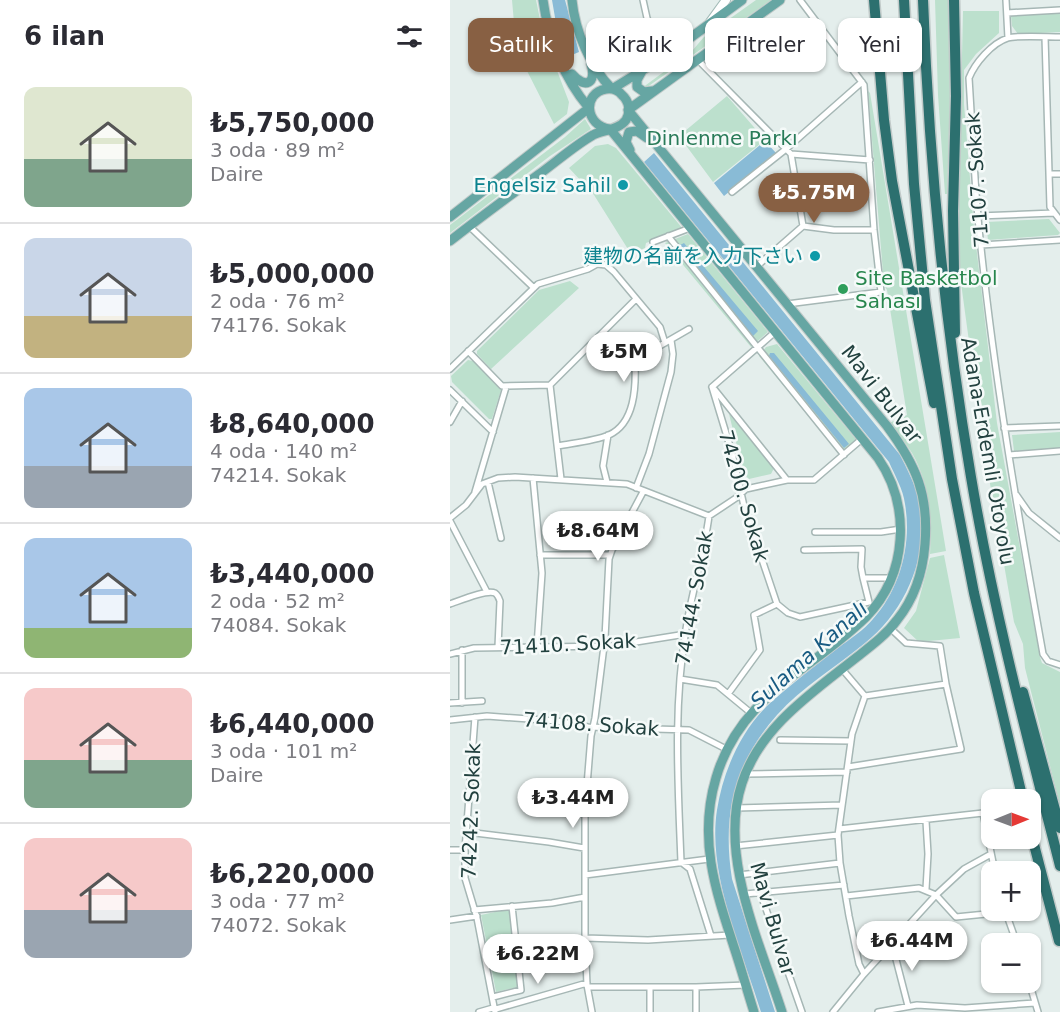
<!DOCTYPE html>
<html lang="tr">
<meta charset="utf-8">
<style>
:root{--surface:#fff;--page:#f2f2f3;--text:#2b2b33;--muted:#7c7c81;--line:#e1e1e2;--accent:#886043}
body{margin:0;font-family:"DejaVu Sans","Noto Sans SC","Noto Sans JP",sans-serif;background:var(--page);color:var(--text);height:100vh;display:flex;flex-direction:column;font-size:22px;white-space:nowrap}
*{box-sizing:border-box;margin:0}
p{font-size:20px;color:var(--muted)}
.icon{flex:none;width:33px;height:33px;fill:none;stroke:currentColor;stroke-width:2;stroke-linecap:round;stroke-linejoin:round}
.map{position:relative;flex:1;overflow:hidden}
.panel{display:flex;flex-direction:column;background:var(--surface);width:450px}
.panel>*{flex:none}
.guide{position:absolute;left:18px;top:18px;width:501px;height:54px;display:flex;gap:12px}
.needle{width:39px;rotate:89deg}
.tools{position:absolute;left:531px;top:789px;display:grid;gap:12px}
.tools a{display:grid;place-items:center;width:60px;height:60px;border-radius:12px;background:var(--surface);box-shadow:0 2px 4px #0004;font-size:30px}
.price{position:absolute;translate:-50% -51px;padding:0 14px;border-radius:21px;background:#fff;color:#222;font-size:20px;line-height:39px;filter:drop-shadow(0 2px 3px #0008)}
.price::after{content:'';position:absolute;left:50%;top:36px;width:18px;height:14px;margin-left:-9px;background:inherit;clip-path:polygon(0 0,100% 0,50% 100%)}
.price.active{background:var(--accent);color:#fff}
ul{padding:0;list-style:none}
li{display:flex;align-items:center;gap:18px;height:150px;padding:0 24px}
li+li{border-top:2px solid var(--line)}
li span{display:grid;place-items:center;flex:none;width:168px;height:120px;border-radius:12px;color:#555}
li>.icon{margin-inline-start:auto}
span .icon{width:72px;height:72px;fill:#fffc;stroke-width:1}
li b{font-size:26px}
h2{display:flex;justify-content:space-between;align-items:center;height:72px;padding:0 24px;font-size:26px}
.chip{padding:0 21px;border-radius:12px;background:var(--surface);box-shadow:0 2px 4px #0004;font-size:21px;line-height:54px}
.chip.active{background:var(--accent);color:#fff}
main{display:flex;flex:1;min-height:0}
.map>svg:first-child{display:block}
</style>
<main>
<section class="panel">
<h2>6 ilan<svg class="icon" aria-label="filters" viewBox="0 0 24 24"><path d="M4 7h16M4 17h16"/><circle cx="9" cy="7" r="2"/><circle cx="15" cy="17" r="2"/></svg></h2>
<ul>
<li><span style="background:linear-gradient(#dfe7d0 60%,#7fa58c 0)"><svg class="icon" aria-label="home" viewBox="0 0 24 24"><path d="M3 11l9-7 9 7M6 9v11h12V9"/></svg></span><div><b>₺5,750,000</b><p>3 oda · 89 m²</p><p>Daire</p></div></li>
<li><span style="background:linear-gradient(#c9d6e8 65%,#c2b280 0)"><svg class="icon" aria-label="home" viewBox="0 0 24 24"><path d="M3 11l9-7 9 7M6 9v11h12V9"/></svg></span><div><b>₺5,000,000</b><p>2 oda · 76 m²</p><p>74176. Sokak</p></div></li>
<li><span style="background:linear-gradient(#a9c7e8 65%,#9aa5b1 0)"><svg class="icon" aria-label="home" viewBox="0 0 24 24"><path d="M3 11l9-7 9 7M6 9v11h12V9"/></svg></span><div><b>₺8,640,000</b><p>4 oda · 140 m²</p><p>74214. Sokak</p></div></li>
<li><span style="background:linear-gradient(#a9c7e8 75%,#8fb573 0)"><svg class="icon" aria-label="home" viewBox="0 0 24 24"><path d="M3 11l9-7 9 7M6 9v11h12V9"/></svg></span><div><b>₺3,440,000</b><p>2 oda · 52 m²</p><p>74084. Sokak</p></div></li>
<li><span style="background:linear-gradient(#f6c9c9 60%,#7fa58c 0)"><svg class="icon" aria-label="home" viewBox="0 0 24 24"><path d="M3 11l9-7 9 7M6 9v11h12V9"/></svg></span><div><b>₺6,440,000</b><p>3 oda · 101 m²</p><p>Daire</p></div></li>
<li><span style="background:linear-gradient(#f6c9c9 60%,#9aa5b1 0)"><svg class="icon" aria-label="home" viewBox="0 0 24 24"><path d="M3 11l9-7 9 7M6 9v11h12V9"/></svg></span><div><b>₺6,220,000</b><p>3 oda · 77 m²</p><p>74072. Sokak</p></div></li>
</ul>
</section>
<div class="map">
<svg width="610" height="1012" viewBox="0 0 610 1012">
<rect width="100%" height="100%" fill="#e4eeec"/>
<!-- green -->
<path fill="#bce0cd" d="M62,0h24l7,34 26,68 -2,12 -13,10 -30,-59 -9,-31z
M306,0h15l-128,90 -1,-2 50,-37 12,-14z
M485,0h13l2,96 -3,98h-2l-7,-99z
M513,11h36v22l-23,21 -12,16v34l10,124 23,195 43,234 2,6 18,9v133l-35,-137 -2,-24 -9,-22 -25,-144 2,-14 -7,-13 -23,-168 -3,-51z
M610,13v19l-42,2 -6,-8 -1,-10z
M418,91l2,2 76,458 -16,3c2,-34 0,-70 -18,-101 -6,-10 -15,-20 -23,-30l18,-8 -20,-125 -3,-5z
M277,96l38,44 -52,42 -34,-46z
M135,119l6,10 -41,27 -100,77v-8l115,-88z
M158,144l8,4 67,81 -37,14 -1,5 -14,6 -37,-59 -25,-27 26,-22z
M599,219l11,14 -2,2 -70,5 -2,-18z
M238,234l80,98 -17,15 -86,-104z
M120,281l9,7 -88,81 -14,-15v-3l62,-61z
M327,344l81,98 -15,16 -84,-102 7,-9z
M18,360l5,1 28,29 -9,29h-3l-37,-37 -1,-6z
M279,414l45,54 -3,6 -22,5 -5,-5z
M610,432v17l-46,2 -2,-16z
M494,555l16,83 -41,4 -15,-14 12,-17 14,-53z
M59,909l9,78 -22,5 -15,-77z"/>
<!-- water -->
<path fill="#89bbd6" d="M102,0h13l14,52 -12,5 -10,-28z
M315,141l11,12 -52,43 -10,-13z
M204,153l246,302c7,14 14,27 18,42 14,53 -11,113 -53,146 -29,24 -63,44 -88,72 -43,48 -55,101 -45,164l43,133h-14c-19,-62 -54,-138 -44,-202 6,-38 23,-78 51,-105 22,-20 47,-39 70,-57 12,-9 26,-18 35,-29 27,-30 39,-75 32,-115 -2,-15 -10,-28 -16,-42l-245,-300z
M234,243l74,88 -6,6 -74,-91z
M320,353h4l75,91 -5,4 -75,-92z"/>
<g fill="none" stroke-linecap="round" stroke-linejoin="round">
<!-- street casing -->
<g stroke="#a6b7b5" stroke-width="8">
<path id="street" d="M193,0l4,18 17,39
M556,0l2,38
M557,13l53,-3
M595,37l5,170 10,13
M610,37c-12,0 -43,-2 -52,1 -16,5 -33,25 -39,40 3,47 5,94 9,140 14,147 39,291 65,436l5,7 12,4
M247,59l94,95 79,6
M599,174h11
M282,192l54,-43 76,-67
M528,216l76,-3
M19,226l65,62
M353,226l31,4h40
M218,236l176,219
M203,242l37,-14
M531,245l79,-5
M306,267l47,-41 -12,-72
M337,304l94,-12 -7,-62 -10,-145 -64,-85
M18,351l34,35 48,-1 86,-86
M0,369l88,-85 50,-15 9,-5 9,1 8,7 46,55 5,16
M100,385l11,94
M262,387l20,66 12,53 33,98
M262,387l63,-55
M0,390l43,42
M265,390l72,90
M0,422l12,-21
M554,428l56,-2
M108,446c16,-3 36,-5 51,-11 26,-12 27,-48 26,-72l2,-4 52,-30
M559,455l51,-4
M83,478l9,95 -5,73
M38,482l13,56
M157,482l-4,-16 5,-31
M186,488l13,-34 22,-82 2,-18 -2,-14
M25,492l31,-105
M565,493l14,20 31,25
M259,516c-5,38 -17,75 -23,113 -13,78 -8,155 -5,233l9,7 21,67
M0,518l16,-13 16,-21 16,-6 17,-1 112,7 82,32 27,-18 10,-9 41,-9h27l49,-42
M0,521l37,71
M365,532h66l20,-3
M354,550l58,-1 -1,18 2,11
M90,555h70
M0,604c9,-3 37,-15 45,-11 3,2 4,5 5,8l-2,46
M440,628l16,15 34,3 6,38
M0,654l24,-6 137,-2 75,-12
M392,669l23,27 -13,38 -14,101 2,28 9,53 10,48 5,10
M230,679l37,6 34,28
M278,694l32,-44 -6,-35 23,-11 11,9 12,4 69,-15 -6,-24h28
M0,703l32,-2
M12,703v-53
M25,717l-10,133v28l12,40 18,94
M0,720l37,-4 70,5 31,6 101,3 39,20
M330,740l71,1
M398,767l113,-18 -15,-65 -81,12
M295,774l102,-2
M286,808l106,-3
M389,829l144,-16 12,59
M17,832l82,10 35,6
M285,846l103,-11
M0,850h15
M135,875l124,-16
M289,875l101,-12
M476,889l2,-35 -2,-33
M310,892l42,120
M295,894l99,-9
M396,896l73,-8 17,7 20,22 50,-5
M24,910l78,-7 33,-6
M555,910l12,34
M0,920l27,-4
M135,938l63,2 82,-5
M442,944l16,62
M579,982l9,30
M138,987h108l50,-2
M200,987v25
M43,997l28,-7 -9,-84
M29,1012l14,-4 3,1 91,-26
M142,1012l-5,-27 -2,-47v-128l6,-74 4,-18 10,-80 4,-79 3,-9 31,-58
M246,1012v-25
M383,1012l31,-38 72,-79 28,-26 27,-15
M428,1012l39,-7 48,3 70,-5"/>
</g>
<!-- secondary casing -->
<g stroke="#a2bbb7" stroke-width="10">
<path id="secondary" d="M260,22l16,-22"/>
</g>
<!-- primary casing -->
<g stroke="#c1cac9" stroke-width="11">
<path id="primary" d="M93,0c5,38 21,79 46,108
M122,0c3,31 18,67 40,89
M192,71l-5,9v7l7,5 8,-1
M122,74c13,15 25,10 19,-10
M162,89l52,-32 78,-57
M178,110l259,316c29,39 42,69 38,118 -2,27 -11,55 -28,76 -11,15 -26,26 -40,37 -44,35 -97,70 -115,126 -24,72 18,160 40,229
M178,110l152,-110
M160,129l268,329c33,48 30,116 -12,159 -55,54 -126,78 -150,161 -18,60 -1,111 18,169 7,21 13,43 20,65
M180,150l-4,-8 3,-10 8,-1 10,7
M0,217l139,-109
M0,241c29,-23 58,-44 88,-66 18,-13 36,-29 55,-40 10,-5 26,-5 33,-15 5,-9 3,-19 -4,-25 -4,-5 -10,-7 -16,-6 -24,4 -21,37 4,40"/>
</g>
<!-- highway casing -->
<g stroke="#c1cac9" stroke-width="13">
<path id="highway" d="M424,0l10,120 8,61 42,222
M454,0l10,184 11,116 27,179 22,114 49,207
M473,0c6,160 21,319 48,477 22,131 56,260 89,389
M504,0l2,96 -3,115 2,122
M573,692l37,136
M580,829l29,112"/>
</g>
<!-- street -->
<use href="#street" stroke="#fff" stroke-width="5"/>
<!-- secondary -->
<use href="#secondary" stroke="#fff" stroke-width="8"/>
<!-- primary -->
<use href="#primary" stroke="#66a6a3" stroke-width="9"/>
<!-- highway -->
<use href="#highway" stroke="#2c706f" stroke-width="10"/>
</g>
<!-- markers -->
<g fill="#0f9aa8" stroke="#f5faf9" stroke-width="2">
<circle cx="173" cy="185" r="6"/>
<circle cx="365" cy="256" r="6"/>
</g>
<circle fill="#2e9e5b" stroke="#f5faf9" stroke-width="2" cx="393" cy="289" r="6"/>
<g text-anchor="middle" stroke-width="5" stroke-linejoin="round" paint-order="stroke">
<!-- park labels -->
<g font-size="20" fill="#297b59" stroke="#f5faf9">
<text x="272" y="145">Dinlenme Parkı</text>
</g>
<!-- street labels -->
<g font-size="20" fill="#22413f" stroke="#f5faf9">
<text transform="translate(527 180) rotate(-94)" y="7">71107. Sokak</text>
<text transform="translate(432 394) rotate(52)" y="7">Mavi Bulvar</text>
<text transform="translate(538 451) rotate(80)" y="7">Adana-Erdemli Otoyolu</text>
<text transform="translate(294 496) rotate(74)" y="7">74200. Sokak</text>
<text transform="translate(244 598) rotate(-80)" y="7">74144. Sokak</text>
<text transform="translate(118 644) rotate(-3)" y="7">71410. Sokak</text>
<text transform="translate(141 724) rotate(4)" y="7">74108. Sokak</text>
<text transform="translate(21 811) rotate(-88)" y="7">74242. Sokak</text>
<text transform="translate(323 919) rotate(74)" y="7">Mavi Bulvar</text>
</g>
<!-- culture labels -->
<g font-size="20" fill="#0d838f" stroke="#f5faf9" text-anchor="end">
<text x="161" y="192">Engelsiz Sahil</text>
<text x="353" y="263">建物の名前を入力下さい</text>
</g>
<!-- leisure labels -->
<g font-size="20" fill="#27864d" stroke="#f5faf9" text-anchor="start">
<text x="405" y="285">Site Basketbol<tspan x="405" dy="23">Sahası</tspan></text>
</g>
<!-- water labels -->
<g font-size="21" font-style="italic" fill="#185b82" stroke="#f5faf9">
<text transform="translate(359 655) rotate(-42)" y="7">Sulama Kanalı</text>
</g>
</g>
</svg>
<div class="tools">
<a><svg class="needle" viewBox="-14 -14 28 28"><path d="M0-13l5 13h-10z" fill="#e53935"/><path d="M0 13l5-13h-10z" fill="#7c7c81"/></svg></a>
<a>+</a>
<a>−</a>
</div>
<b class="price active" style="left:364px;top:224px">₺5.75M</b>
<b class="price" style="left:174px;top:383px">₺5M</b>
<b class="price" style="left:148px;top:562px">₺8.64M</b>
<b class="price" style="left:123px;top:829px">₺3.44M</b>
<b class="price" style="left:462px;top:972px">₺6.44M</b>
<b class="price" style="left:88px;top:985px">₺6.22M</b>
<div class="guide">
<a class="chip active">Satılık</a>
<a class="chip">Kiralık</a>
<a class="chip">Filtreler</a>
<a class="chip">Yeni</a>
</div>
</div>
</main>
